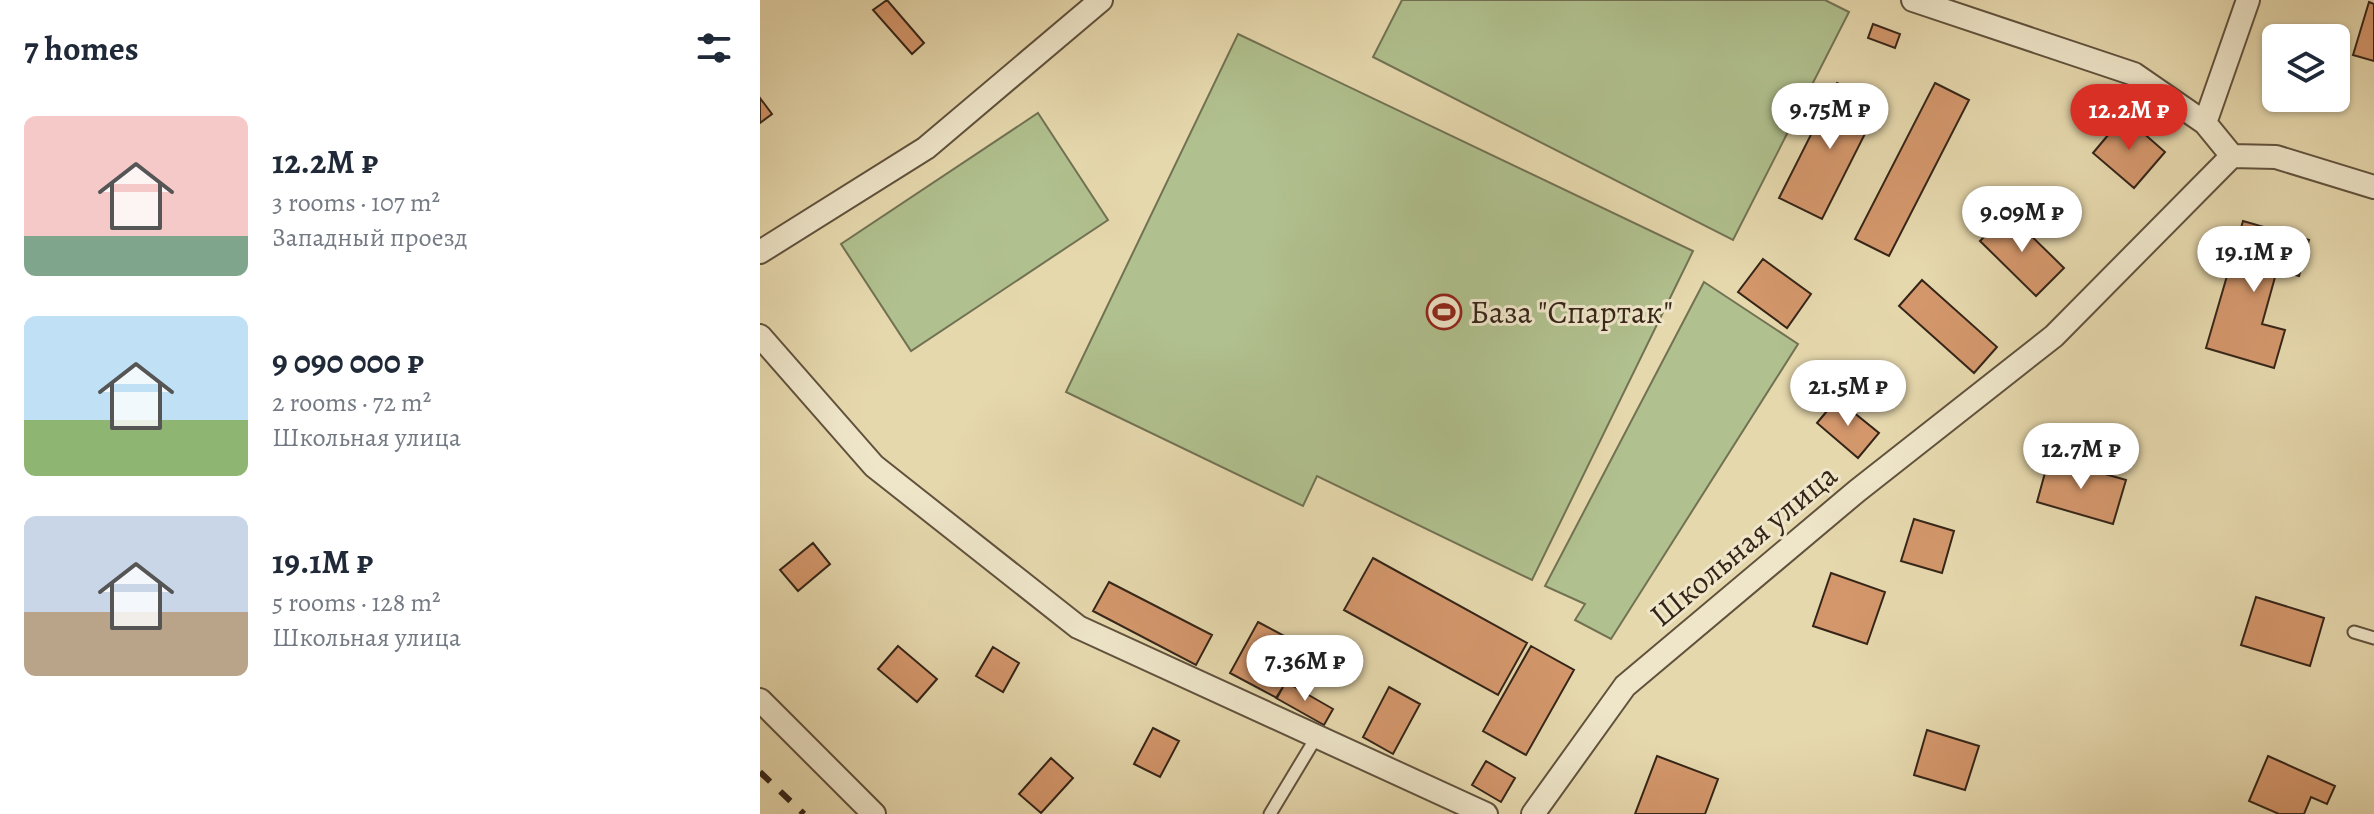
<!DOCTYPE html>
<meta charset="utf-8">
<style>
:root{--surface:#fff;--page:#f6f6f7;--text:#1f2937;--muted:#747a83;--accent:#d93025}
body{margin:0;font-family:Alegreya,serif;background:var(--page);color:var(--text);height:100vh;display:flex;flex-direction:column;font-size:30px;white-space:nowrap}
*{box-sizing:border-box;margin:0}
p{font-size:26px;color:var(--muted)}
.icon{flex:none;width:44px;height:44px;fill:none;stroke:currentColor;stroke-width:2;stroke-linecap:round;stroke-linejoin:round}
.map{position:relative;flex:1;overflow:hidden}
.details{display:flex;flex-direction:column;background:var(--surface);width:760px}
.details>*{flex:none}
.fabs{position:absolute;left:1502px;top:24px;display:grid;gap:16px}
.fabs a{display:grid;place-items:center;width:88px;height:88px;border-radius:12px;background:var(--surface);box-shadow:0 2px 6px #0004;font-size:40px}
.price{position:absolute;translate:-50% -68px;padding:0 18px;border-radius:28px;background:#fff;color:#222;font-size:26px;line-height:52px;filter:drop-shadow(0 2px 4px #0008)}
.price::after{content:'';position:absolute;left:50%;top:48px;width:24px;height:18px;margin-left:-12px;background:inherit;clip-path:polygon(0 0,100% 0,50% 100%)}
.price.active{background:var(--accent);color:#fff}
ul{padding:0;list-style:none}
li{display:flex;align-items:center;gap:24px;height:200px;padding:0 24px}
li span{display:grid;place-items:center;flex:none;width:224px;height:160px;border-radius:12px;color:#555}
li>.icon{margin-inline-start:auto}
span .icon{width:96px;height:96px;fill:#fffc;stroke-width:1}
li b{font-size:34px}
h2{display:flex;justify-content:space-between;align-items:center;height:96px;padding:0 24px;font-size:34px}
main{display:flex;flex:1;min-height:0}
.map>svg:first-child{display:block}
</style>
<main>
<section class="details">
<h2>7 homes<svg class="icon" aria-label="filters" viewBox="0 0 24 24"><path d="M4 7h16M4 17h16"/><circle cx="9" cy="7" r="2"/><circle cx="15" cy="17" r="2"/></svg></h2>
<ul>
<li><span style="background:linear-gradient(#f6c9c9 75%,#7fa58c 0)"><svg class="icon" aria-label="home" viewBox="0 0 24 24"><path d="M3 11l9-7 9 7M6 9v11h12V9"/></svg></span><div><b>12.2M ₽</b><p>3 rooms · 107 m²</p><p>Западный проезд</p></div></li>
<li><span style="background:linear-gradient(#bfe0f5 65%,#8fb573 0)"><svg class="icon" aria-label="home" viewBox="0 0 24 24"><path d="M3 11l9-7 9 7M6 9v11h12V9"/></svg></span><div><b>9 090 000 ₽</b><p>2 rooms · 72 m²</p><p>Школьная улица</p></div></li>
<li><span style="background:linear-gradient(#c9d6e8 60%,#b9a48a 0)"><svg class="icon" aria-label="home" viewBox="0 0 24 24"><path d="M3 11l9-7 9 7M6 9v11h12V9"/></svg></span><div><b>19.1M ₽</b><p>5 rooms · 128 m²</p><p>Школьная улица</p></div></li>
</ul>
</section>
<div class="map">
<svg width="1614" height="814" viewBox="0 0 1614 814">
<rect width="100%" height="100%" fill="#e6d8ad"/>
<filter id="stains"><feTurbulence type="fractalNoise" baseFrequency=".0025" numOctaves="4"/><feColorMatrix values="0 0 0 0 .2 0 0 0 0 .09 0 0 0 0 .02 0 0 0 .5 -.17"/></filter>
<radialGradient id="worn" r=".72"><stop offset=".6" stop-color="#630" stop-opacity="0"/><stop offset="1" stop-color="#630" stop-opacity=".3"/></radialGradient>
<!-- green -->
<path fill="#b0c08e" stroke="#727253" stroke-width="2" d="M642,0h423l24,12 -116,228 -360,-183z
M478,34l455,217 -161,329 -215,-104 -14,30 -237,-114z
M278,113l70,107 -197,131 -70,-107z
M944,282l94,62 -187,295 -36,-19 10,-16 -40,-18z"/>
<!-- building -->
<path fill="#d4976c" stroke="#352518" stroke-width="2" d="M127,0l37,43 -12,11 -39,-44z
M1609,2l5,2v57l-21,-6z
M1113,24l27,10 -5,14 -27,-10z
M1077,83l43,21 -58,115 -43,-21z
M1175,83l34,17 -80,156 -34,-17z
M0,98l12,16 -12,9z
M1364,116l41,36 -31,36 -41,-35z
M1248,213l56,55 -28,28 -56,-55z
M1483,221l66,19 -10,36 -22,-6 -15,54 23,6 -11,38 -68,-20z
M1003,259l48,35 -24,34 -49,-36z
M1162,280l75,67 -23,26 -75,-67z
M1077,399l42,34 -21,25 -41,-35z
M1289,458l77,22 -13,44 -76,-22z
M1154,519l40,12 -12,42 -41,-12z
M53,543l17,21 -32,27 -18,-21z
M613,558l154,85 -29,52 -154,-85z
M1071,573l54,19 -18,52 -54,-18z
M349,582l103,53 -16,30 -103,-54z
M1496,597l68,21 -14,48 -69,-21z
M498,622l47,25 -28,51 -47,-25z
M138,646l39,33 -20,23 -39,-33z
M771,646l43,24 -48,85 -43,-24z
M233,647l26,16 -16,29 -27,-16z
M526,682l47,27 -9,16 -48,-27z
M629,687l31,17 -27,50 -30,-17z
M393,728l26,13 -19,36 -26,-13z
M1167,730l52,16 -14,44 -51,-15z
M897,756l61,23 -13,35h-70z
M1508,756l67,30 -8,18 -16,-7 -7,17h-25l-30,-13z
M291,758l22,20 -32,35 -22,-19z
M726,761l29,17 -14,24 -29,-17z"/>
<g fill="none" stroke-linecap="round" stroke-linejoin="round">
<!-- lane casing -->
<g stroke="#61523d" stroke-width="15">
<path id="lane" d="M1594,632l20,6
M510,814l47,-78"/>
</g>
<!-- street casing -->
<g stroke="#61523d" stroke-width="26">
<path id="street" d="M1153,0l221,74 71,49 27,33 44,1 98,30
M1445,123l43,-123
M0,252l166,-104 175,-148
M0,336l114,130 204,161 408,187
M0,700l114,114
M773,814l92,-128 232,-195 197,-155 178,-180"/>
</g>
<!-- lane -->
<use href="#lane" stroke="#efe6ca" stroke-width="11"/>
<!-- street -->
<use href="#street" stroke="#efe6ca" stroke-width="22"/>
<!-- rail -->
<path stroke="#352518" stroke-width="6" stroke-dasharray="14 14" stroke-linecap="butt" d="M0,772l44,42"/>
</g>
<!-- icons -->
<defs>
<g id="stadium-ring" transform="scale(1.8)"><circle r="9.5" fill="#efe6ca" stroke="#8f2418" stroke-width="1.5"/><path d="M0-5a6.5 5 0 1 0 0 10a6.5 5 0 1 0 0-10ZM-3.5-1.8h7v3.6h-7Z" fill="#8f2418"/></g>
</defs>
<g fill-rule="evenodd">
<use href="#stadium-ring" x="684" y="312"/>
</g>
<g text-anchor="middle" stroke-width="6" stroke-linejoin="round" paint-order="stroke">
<!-- poi labels -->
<g font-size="32" fill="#352518" stroke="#efe6ca" text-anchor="start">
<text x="710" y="323">База "Спартак"</text>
</g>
<!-- street labels -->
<g font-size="32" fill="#352518" stroke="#efe6ca">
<text transform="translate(983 545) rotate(-40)" y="11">Школьная улица</text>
</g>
</g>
<rect width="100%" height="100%" filter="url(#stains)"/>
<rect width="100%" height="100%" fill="url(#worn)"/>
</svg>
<div class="fabs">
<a><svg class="icon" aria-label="layers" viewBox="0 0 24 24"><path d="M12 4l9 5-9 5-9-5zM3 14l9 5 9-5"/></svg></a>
</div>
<b class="price" style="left:1070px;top:151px">9.75M ₽</b>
<b class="price active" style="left:1369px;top:152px">12.2M ₽</b>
<b class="price" style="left:1262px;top:254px">9.09M ₽</b>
<b class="price" style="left:1494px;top:294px">19.1M ₽</b>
<b class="price" style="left:1088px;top:428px">21.5M ₽</b>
<b class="price" style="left:1321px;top:491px">12.7M ₽</b>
<b class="price" style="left:545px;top:703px">7.36M ₽</b>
</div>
</main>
